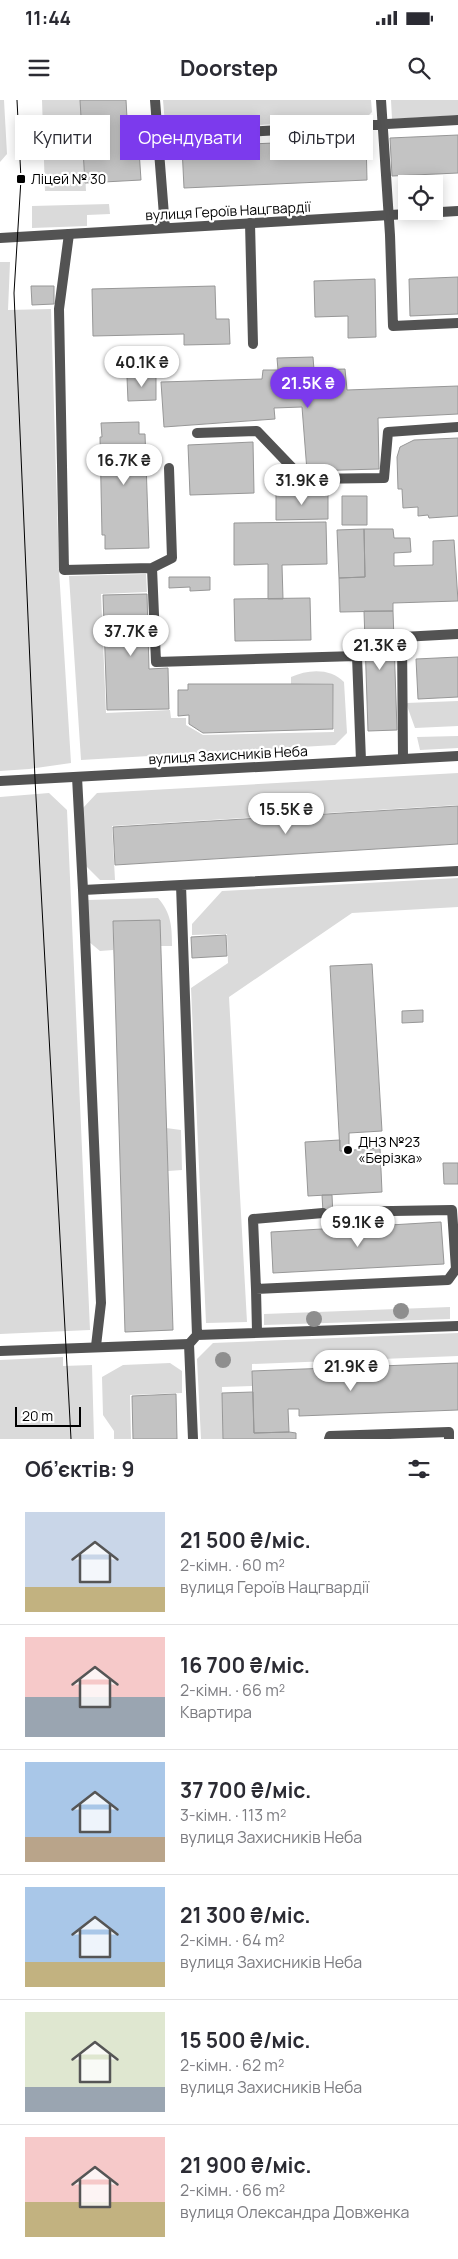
<!DOCTYPE html>
<html lang="uk">
<meta charset="utf-8">
<style>
:root{--surface:#fff;--page:#f2f2f3;--text:#2b2b33;--muted:#7c7c81;--line:#e1e1e2;--accent:#7c3aed}
body{margin:0;font-family:Manrope,sans-serif;background:var(--page);color:var(--text);height:100vh;display:flex;flex-direction:column;font-size:19px;white-space:nowrap}
*{box-sizing:border-box;margin:0}
p{font-size:16px;color:var(--muted)}
.icon{flex:none;width:28px;height:28px;fill:none;stroke:currentColor;stroke-width:2;stroke-linecap:round;stroke-linejoin:round}
.map{position:relative;height:1339px;overflow:hidden}
.sheet{display:flex;flex-direction:column;background:var(--surface);flex:1}
.sheet>*{flex:none}
.guide{position:absolute;left:15px;top:15px;width:429px;height:45px;display:flex;gap:10px}
.controls{position:absolute;left:398px;top:75px;display:grid;gap:10px}
.controls a{display:grid;place-items:center;width:45px;height:45px;border-radius:0px;background:var(--surface);box-shadow:0 2px 12px #0003;font-size:25px}
.scale{position:absolute;left:15px;bottom:12px;width:66px;box-sizing:border-box;padding-left:5px;border:2px solid #000;border-top:0;font-size:14px;line-height:18px;white-space:nowrap;color:#000;-webkit-text-stroke:4px #fff;paint-order:stroke}
.price{position:absolute;translate:-50% -42px;padding:0 11px;border-radius:18px;background:#fff;color:#222;font-size:16px;line-height:32px;filter:drop-shadow(0 1px 2px #0008)}
.price::after{content:'';position:absolute;left:50%;top:30px;width:15px;height:11px;margin-left:-8px;background:inherit;clip-path:polygon(0 0,100% 0,50% 100%)}
.price.active{background:var(--accent);color:#fff}
ul{padding:0;list-style:none}
li{display:flex;align-items:center;gap:15px;height:125px;padding:0 25px}
li+li{border-top:1px solid var(--line)}
li span{display:grid;place-items:center;flex:none;width:140px;height:100px;border-radius:0px;color:#555}
li>.icon{margin-inline-start:auto}
span .icon{width:60px;height:60px;fill:#fffc;stroke-width:1}
li b{font-size:21px}
h2{display:flex;justify-content:space-between;align-items:center;height:60px;padding:0 25px;font-size:21px}
.tag{padding:0 18px;border-radius:0px;background:var(--surface);box-shadow:0 2px 12px #0003;font-size:18px;line-height:45px}
.tag.active{background:var(--accent);color:#fff}
.status{display:flex;justify-content:space-between;align-items:center;height:35px;padding:0 25px;background:var(--surface);direction:ltr}
.status svg{height:14px;fill:currentColor}
header{display:flex;justify-content:space-between;align-items:center;height:65px;padding:0 25px;background:var(--surface);font-size:22px;font-weight:700}
.map>svg:first-child{display:block}
</style>
<div class="status"><b>11:44</b><svg viewBox="0 0 49 12"><path d="M0 12V9h3v3zM5 12V6h3v6zM10 12V3h3v9zM15 12V0h3v12zM26 1h20v11H26zM47 4h2v5h-2z"/></svg></div>
<header><svg class="icon" aria-label="menu" viewBox="0 0 24 24"><path d="M4 6h16M4 12h16M4 18h16"/></svg>Doorstep<svg class="icon" aria-label="search" viewBox="0 0 24 24"><circle cx="10" cy="10" r="6"/><path d="M15 15l6 6"/></svg></header>
<div class="map">
<svg width="458" height="1339" viewBox="0 0 458 1339">
<rect width="100%" height="100%" fill="#fff"/>
<!-- green -->
<path fill="#dadada" d="M0,0h4l3,54 -7,8z
M42,0h39l5,91h-41z
M163,0h208l1,12 -7,7 -193,11 -7,-6z
M391,0h67v15l-66,4z
M109,104l1,10 -23,1v11l-55,2v-22z
M0,162h10l-2,48 43,-1 8,261 12,193 -42,6 -29,2z
M146,474l1,18 -46,2 5,119 64,-3 1,8h15v7l17,10 131,-3 -1,-49 -42,1v-7c17,-8 40,-9 53,5l3,51 -12,12 -254,15 -12,-184z
M458,601v25l-43,2 -9,-25z
M458,636v12l-38,2 -3,-13z
M458,673v32l-346,21 3,54h-15l-16,-16 -2,-55 15,-16z
M49,693l18,17 23,520 -90,4v-537z
M458,778v29l-106,6 -123,84 18,325 -41,1 -15,-335 37,-25 -1,-29 -35,1v-11l30,-33z
M158,798c13,15 14,28 14,48h-11l-1,-26 -47,1v29l-13,1 -12,-10 -1,-41z
M166,1028l15,2 1,40 -14,1z
M450,1207v12l-186,6v-11z
M458,1233v23l-206,8v22l-30,1 1,52h-22l-4,-80 16,-16z
M63,1257v9l29,-1 2,74h-94v-79z
M170,1263l12,8v22l-52,2 1,44h-17v-8l-11,-16 -1,-38 21,-12z"/>
<!-- building -->
<path fill="#c3c3c3" stroke="#979797" d="M80,0h46l2,36 10,-1 3,45 -56,3z
M458,35v38l-66,3 -2,-38z
M366,39l1,41 -183,8 -2,-41z
M458,177v37l-48,2 -1,-37z
M375,179l1,58 -28,1v-22l-33,1 -1,-36z
M31,186h23v18l-22,1z
M215,186l1,33h13l1,25 -46,1v-11l-91,2 -1,-47z
M313,257l1,13 31,-1 2,21 111,-4v28l-80,4 1,51 -72,2 -5,-64 -28,1 1,11 -111,8 -3,-45 101,-3 1,-9h15l-1,-12z
M156,276v24l-28,1 -1,-24z
M139,322v12h6l4,114 -44,1v-14h-3l-2,-98h2l-1,-14z
M458,338v78l-29,2 -1,-3 -10,1v-9l-15,1 -1,-19h-4l-1,-32 3,-10 14,-7z
M253,342l1,51 -64,2 -2,-50z
M328,393v26l-52,1v-26z
M342,396h25v29h-25z
M326,422l1,42 -45,1 1,34h-15v-35l-34,1v-42z
M364,429l1,48 -26,1 -2,-48z
M364,429h29l1,9h16l1,14 -17,1v13l39,-1v-24l21,-1 4,61 -65,2v8l-53,1 -1,-34 26,-1z
M169,477h41v13l-20,1v-4l-21,1z
M147,494l2,75 19,-1 1,41 -62,1 -4,-115z
M310,498l1,42 -76,1 -1,-42z
M364,511h29l4,119 -29,1z
M458,557v40l-40,2 -2,-40z
M188,584h145v45l-130,4 -14,-9v-9l-11,1v-26h10z
M458,706v38l-343,21 -2,-38z
M160,820l13,410 -48,2 -12,-411z
M226,835l1,21 -35,2 -1,-21z
M372,864l10,167 -33,2v17l-9,1 -10,-185z
M423,910v12l-21,1v-12z
M340,1040v11l40,-3 2,44 -74,4 -3,-54z
M443,1063h15v21h-14z
M322,1095h10l1,22h10l1,11 -20,1z
M441,1122l3,42 -171,9 -2,-41z
M458,1263v47l-159,6v-7h-11l1,23 -35,1 -2,-62z
M253,1292l1,41 35,-1 7,1v6h-73l-1,-46z
M176,1294l1,45h-44l-1,-43z"/>
<g fill="none" stroke-linecap="round" stroke-linejoin="round">
<!-- service -->
<path stroke="#535353" stroke-width="10" d="M155,0l10,128
M381,0l9,135 3,91 65,-3
M159,37l299,-17
M250,123l3,121
M69,134l-10,75 5,261 88,-2 20,-10 -3,-90
M197,333l60,-2 46,48 81,-1 4,-46 70,-5
M152,468l4,94 201,-6 4,105
M403,659l-1,-122 56,-3
M77,677l6,113 98,-5
M83,790l18,413 -5,43
M256,1189l-3,-70 70,-6
M257,1232l-1,-43 192,-9 8,-11 -4,-59 -119,2
M197,1235l-16,-450 277,-14
M193,1339l-4,-95 8,-9 261,-9
M329,1339l1,-3 119,-4v7"/>
<!-- minor -->
<path stroke="#535353" stroke-width="10" d="M0,681l458,-25
M0,1251l189,-7"/>
<!-- tertiary -->
<path stroke="#535353" stroke-width="10" d="M0,138l458,-27"/>
<!-- tram -->
<path stroke="#000" stroke-width="1" d="M17,0l4,79 -7,114 21,486 36,660"/>
</g>
<!-- trees -->
<g fill="#8e8e8e">
<circle cx="401" cy="1211" r="8"/>
<circle cx="314" cy="1219" r="8"/>
<circle cx="223" cy="1260" r="8"/>
</g>
<!-- markers -->
<g fill="#000" stroke="#fff" stroke-width="2">
<rect x="16" y="74" width="10" height="10" rx="2.5"/>
<circle cx="348" cy="1050" r="5"/>
</g>
<g text-anchor="middle" stroke-width="4.5" stroke-linejoin="round" paint-order="stroke">
<!-- poi labels -->
<g font-size="14" fill="#000" stroke="#fff" text-anchor="start">
<text x="31" y="84">Ліцей № 30</text>
<text x="358" y="1047">ДНЗ №23<tspan x="358" dy="16">«Берізка»</tspan></text>
</g>
<!-- street labels -->
<g font-size="14" fill="#000" stroke="#fff">
<text transform="translate(228 111) rotate(-3)" y="5">вулиця Героїв Нацгвардії</text>
<text transform="translate(228 655) rotate(-3)" y="5">вулиця Захисників Неба</text>
</g>
</g>
</svg>
<div class="controls">
<a><svg class="icon" aria-label="locate" viewBox="0 0 24 24"><circle cx="12" cy="12" r="6"/><path d="M12 2v4M12 18v4M2 12h4M18 12h4"/></svg></a>
</div>
<div class="scale">20 m</div>
<b class="price" style="left:142px;top:288px">40.1K ₴</b>
<b class="price active" style="left:308px;top:309px">21.5K ₴</b>
<b class="price" style="left:124px;top:386px">16.7K ₴</b>
<b class="price" style="left:302px;top:406px">31.9K ₴</b>
<b class="price" style="left:131px;top:557px">37.7K ₴</b>
<b class="price" style="left:380px;top:571px">21.3K ₴</b>
<b class="price" style="left:286px;top:735px">15.5K ₴</b>
<b class="price" style="left:358px;top:1148px">59.1K ₴</b>
<b class="price" style="left:351px;top:1292px">21.9K ₴</b>
<div class="guide">
<a class="tag">Купити</a>
<a class="tag active">Орендувати</a>
<a class="tag">Фільтри</a>
</div>
</div>
<section class="sheet">
<h2>Об’єктів: 9<svg class="icon" aria-label="filters" viewBox="0 0 24 24"><path d="M4 7h16M4 17h16"/><circle cx="9" cy="7" r="2"/><circle cx="15" cy="17" r="2"/></svg></h2>
<ul>
<li><span style="background:linear-gradient(#c9d6e8 75%,#c2b280 0)"><svg class="icon" aria-label="home" viewBox="0 0 24 24"><path d="M3 11l9-7 9 7M6 9v11h12V9"/></svg></span><div><b>21 500 ₴/міс.</b><p>2-кімн. · 60 m²</p><p>вулиця Героїв Нацгвардії</p></div></li>
<li><span style="background:linear-gradient(#f6c9c9 60%,#9aa5b1 0)"><svg class="icon" aria-label="home" viewBox="0 0 24 24"><path d="M3 11l9-7 9 7M6 9v11h12V9"/></svg></span><div><b>16 700 ₴/міс.</b><p>2-кімн. · 66 m²</p><p>Квартира</p></div></li>
<li><span style="background:linear-gradient(#a9c7e8 75%,#b9a48a 0)"><svg class="icon" aria-label="home" viewBox="0 0 24 24"><path d="M3 11l9-7 9 7M6 9v11h12V9"/></svg></span><div><b>37 700 ₴/міс.</b><p>3-кімн. · 113 m²</p><p>вулиця Захисників Неба</p></div></li>
<li><span style="background:linear-gradient(#a9c7e8 75%,#c2b280 0)"><svg class="icon" aria-label="home" viewBox="0 0 24 24"><path d="M3 11l9-7 9 7M6 9v11h12V9"/></svg></span><div><b>21 300 ₴/міс.</b><p>2-кімн. · 64 m²</p><p>вулиця Захисників Неба</p></div></li>
<li><span style="background:linear-gradient(#dfe7d0 75%,#9aa5b1 0)"><svg class="icon" aria-label="home" viewBox="0 0 24 24"><path d="M3 11l9-7 9 7M6 9v11h12V9"/></svg></span><div><b>15 500 ₴/міс.</b><p>2-кімн. · 62 m²</p><p>вулиця Захисників Неба</p></div></li>
<li><span style="background:linear-gradient(#f6c9c9 65%,#c2b280 0)"><svg class="icon" aria-label="home" viewBox="0 0 24 24"><path d="M3 11l9-7 9 7M6 9v11h12V9"/></svg></span><div><b>21 900 ₴/міс.</b><p>2-кімн. · 66 m²</p><p>вулиця Олександра Довженка</p></div></li>
</ul>
</section>
